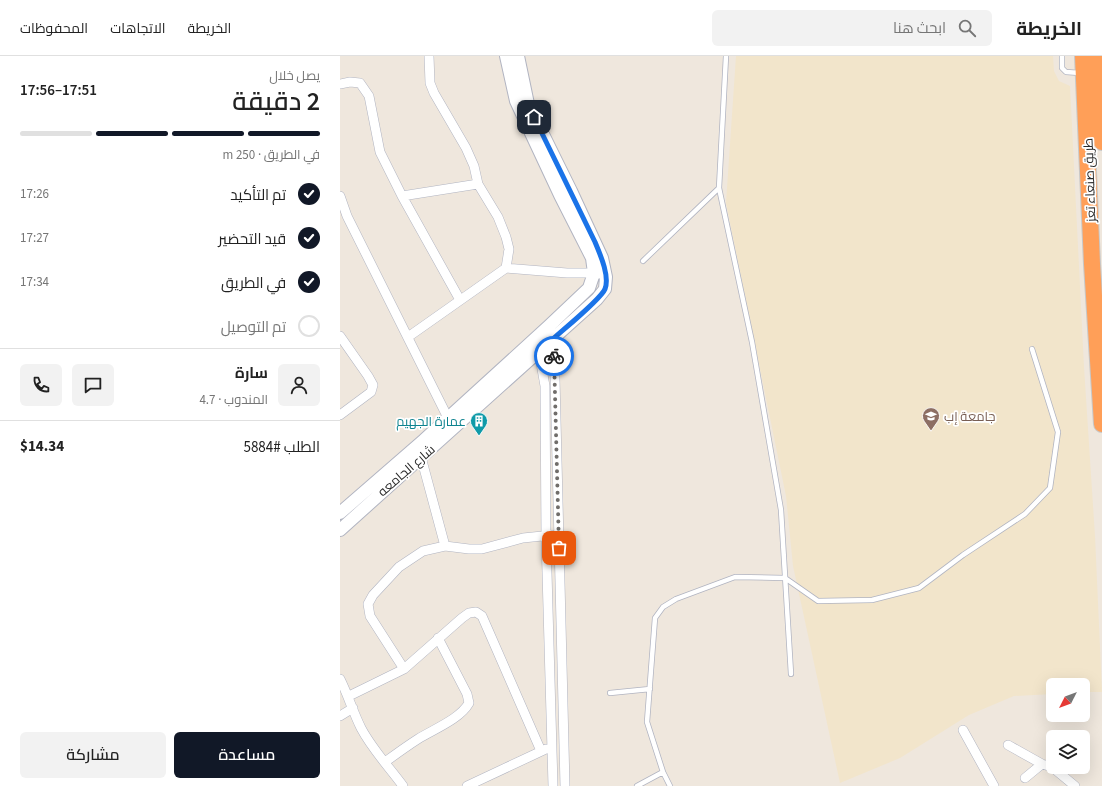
<!DOCTYPE html>
<html lang="ar">
<head>
<meta charset="utf-8">
<style>
	:root { --surface:#fff; --page:#f2f2f2; --text:#222; --muted:#767676; --line:#e0e0e0; --accent:#111827 }
	body { margin:0; font-family:"Source Sans 3",Cairo,sans-serif; background:var(--page); color:var(--text); direction:rtl; height:100vh; display:flex; flex-direction:column; font-size:15px; white-space:nowrap }
	* { box-sizing:border-box; margin:0 }
	p { font-size:13px; color:var(--muted) }
	.icon { flex:none; width:22px; height:22px; fill:none; stroke:currentColor; stroke-width:2; stroke-linecap:round; stroke-linejoin:round }
	.map { position:relative; flex:1; overflow:hidden; direction:ltr }
	.sheet { display:flex; flex-direction:column; background:var(--surface); width:340px }
	.sheet>* { flex:none }
	.needle { width:26px; rotate:228deg }
	.buttons { position:absolute; left:706px; top:622px; display:grid; gap:8px }
	.buttons a { display:grid; place-items:center; width:44px; height:44px; border-radius:6px; background:var(--surface); box-shadow:0 4px 16px #0002; font-size:20px }
	.pin { position:absolute; display:grid; place-items:center; width:34px; height:34px; color:#fff; margin:-17px; border-radius:8px; box-shadow:0 2px 6px #0006 }
	.courier { position:absolute; display:grid; place-items:center; width:40px; height:40px; margin:-20px; border:3px solid #1a73e8; border-radius:50%; background:#fff; color:#222; box-shadow:0 1px 5px #0007 }
	.head em { font-style:normal; font-weight:600 }
	.head div { display:flex; flex-direction:column-reverse }
	.head { display:flex; align-items:center; justify-content:space-between; height:68px; padding:0 20px }
	h1 { font-size:26px; font-weight:600; line-height:30px }
	.bar { display:grid; grid-template-columns:repeat(4,1fr); gap:6px 4px; align-content:center; height:48px; padding:0 20px }
	.bar i { height:5px; border-radius:3px; background:var(--line) }
	.bar .current { background:var(--accent) }
	.bar p { grid-column:span 4 }
	.line { display:flex; align-items:center; gap:10px; padding:0 20px; border-top:1px solid var(--line) }
	.line div { flex:1 }
	.round { display:grid; place-items:center; flex:none; width:42px; height:42px; border-radius:6px; background:var(--page) }
	ol { padding:0 20px; list-style:none }
	li { display:flex; align-items:center; gap:12px; height:44px }
	li p { margin-inline-start:auto }
	li .icon { padding:4px; border-radius:50%; background:var(--accent); color:#fff; stroke-width:4 }
	li:last-child { color:var(--muted) }
	li i { width:22px; height:22px; border:2px solid var(--line); border-radius:50% }
	.cta { display:flex; gap:8px; margin-top:auto; padding:8px 20px }
	.cta a { flex:1; height:46px; border-radius:6px; background:var(--accent); color:#fff; font-size:16px; font-weight:600; line-height:46px; text-align:center }
	.cta a+a { background:var(--page); color:var(--text) }
	header { display:flex; align-items:center; gap:24px; box-sizing:border-box; height:56px; padding:0 20px; background:var(--surface); border-bottom:1px solid var(--line) }
	header strong { font-size:19px }
	nav { display:flex; gap:22px; margin-inline-start:auto; font-size:14px }
	.search { width:280px; height:36px; background:var(--page); display:flex; align-items:center; gap:10px; box-sizing:border-box; padding:0 14px; border-radius:6px; color:var(--muted); font-size:15px }
	main { display:flex; flex:1; min-height:0 }
	.map>svg:first-child { display:block }
	.education { fill:#f2e5cb }
	.lines { fill:none; stroke-linecap:round; stroke-linejoin:round }
	.lane-casing { stroke:#b1b4c1; stroke-width:6 }
	.street-casing { stroke:#b1b4c1; stroke-width:10 }
	.secondary-casing { stroke:#b1b4c1; stroke-width:14 }
	.highway-casing { stroke:#c8c8c8; stroke-width:18 }
	.lane { stroke:#fff; stroke-width:4.5 }
	.street { stroke:#fff; stroke-width:9 }
	.secondary { stroke:#fff; stroke-width:12 }
	.highway { stroke:#ff9f58; stroke-width:16 }
	.done { stroke:#706d6a; stroke-width:4; stroke-dasharray:0 7.2 }
	.route { stroke:#1a73e8; stroke-width:5 }
	.labels { text-anchor:middle; stroke-width:3.5; stroke-linejoin:round; paint-order:stroke }
	.street-label { font-size:13px; fill:#2c2c2c; stroke:#fff }
	.education-label { font-size:13px; fill:#785e54; stroke:#fff; text-anchor:start }
	.culture-label { font-size:13px; fill:#0d838f; stroke:#fff; text-anchor:end }
</style>
</head>
<body>
<header>
<strong>الخريطة</strong>
<div class="search"><svg class="icon" aria-label="search" viewBox="0 0 24 24"><circle cx="10" cy="10" r="6"/><path d="M15 15l6 6"/></svg>ابحث هنا</div>
<nav><a>الخريطة</a><a>الاتجاهات</a><a>المحفوظات</a></nav>
</header>
<main>
<div class="map">
<svg width="762" height="730" viewBox="0 0 762 730">
	<rect width="100%" height="100%" fill="#efe7dd"/>
	<path class="education" d="M396,0H713L714,15L719,25L730,30L744,311L755,480L762,636H743V629H713V638L674,640L629,659L560,702L500,727L453,510L446,440L386,147Z"/>
	<g class="lines">
		<g class="lane-casing">
			<path id="lane" d="M386,0L379,132L412,286L441,454L451,618
				M722,0V12L726,16L740,17
				M303,205L379,132
				M270,637L310,633
				M323,716L330,730
				M297,730L323,716L307,666L315,562L323,551L336,543L395,521L445,522L478,545L532,544L579,532L623,499L685,458L710,432L718,376L692,293"/>
		</g>
		<g class="street-casing">
			<path id="street" d="M89,0L90,27L94,37L126,92L134,110L138,128L158,161L166,181L169,193L166,212
				M0,28L10,26L20,27L29,40L40,96L62,140L120,244
				M0,140L7,160L108,362
				M62,140L138,128
				M0,280L28,320L33,329L31,336L0,359
				M68,281L166,212L227,217H254L259,218
				M214,282L225,730
				M199,296L205,330L206,481L213,730
				M81,401L105,490
				M64,613L30,560L28,548L33,539L59,511L83,495L105,490L129,493H142L183,482L212,479
				M0,623C8,639 13,656 21,672C32,693 49,711 63,730
				M9,640L64,613L122,562L129,557L136,556L142,560L201,695
				M0,660L13,652
				M623,674L654,730
				M668,689L702,708L712,711L735,730
				M45,706C56,698 67,690 78,683C94,673 120,663 129,647L127,638L98,582
				M685,722L702,708
				M127,730L206,693"/>
		</g>
		<g class="secondary-casing">
			<path id="secondary" d="M0,457L84,384L209,270L249,232L254,217L252,202L220,139L176,45L166,0
				M0,474L257,243L265,233L266,221L262,202L231,135L188,48L178,0"/>
		</g>
		<g class="highway-casing">
			<path id="highway" d="M743,0L752,208L762,368
				M758,0L762,86"/>
		</g>
		<use href="#lane" class="lane"/>
		<use href="#street" class="street"/>
		<use href="#secondary" class="secondary"/>
		<use href="#highway" class="highway"/>
	</g>
	<g class="lines">
		<path class="done" d="M214,300L219,492"/>
		<path class="route" d="M194,61L255,186C260,198 270,220 265,233C261,243 224,273 214,282V300"/>
	</g>
	<defs>
		<g id="university-pin" transform="scale(0.9)"><path d="M0 17L-7.5 6A9.5 9.5 0 1 1 7.5 6Z" fill="#8d6e63" stroke="#fff"/><path d="M0-5L7-2L0 1L-7-2ZM-4 1L0 2.5L4 1V4Q0 6-4 4Z" fill="#fff"/></g>
		<g id="building-pin" transform="scale(0.9)"><path d="M0 17L-7.5 6A9.5 9.5 0 1 1 7.5 6Z" fill="#0f9aa8" stroke="#fff"/><path d="M-4-6H4V6H1V3H-1V6H-4ZM-2.5-4.3h1.7v1.8h-1.7ZM.8-4.3h1.7v1.8H.8ZM-2.5-1h1.7V.8h-1.7ZM.8-1h1.7V.8H.8Z" fill="#fff"/></g>
	</defs>
	<g fill-rule="evenodd">
		<use href="#university-pin" x="591" y="360"/>
		<use href="#building-pin" x="139" y="365"/>
	</g>
	<g class="labels">
		<g class="street-label">
			<text transform="translate(749 124) rotate(-92)" y="5">طريق صنعاء تعز</text>
			<text transform="translate(66 414) rotate(-41)" y="5">شارع الجامعه</text>
		</g>
		<g class="education-label">
			<text x="604" y="365">جامعة إب</text>
		</g>
		<g class="culture-label">
			<text x="126" y="370">عمارة الجهيم</text>
		</g>
	</g>
</svg>
<div class="buttons">
<a><svg class="needle" viewBox="-14 -14 28 28"><path d="M0-13l5 13h-10z" fill="#e53935"/><path d="M0 13l5-13h-10z" fill="#767676"/></svg></a>
<a><svg class="icon" aria-label="layers" viewBox="0 0 24 24"><path d="M12 4l9 5-9 5-9-5zM3 14l9 5 9-5"/></svg></a>
</div>
<div class="pin" style="left:219px;top:492px;background:#ea580c"><svg class="icon" aria-label="bag" viewBox="0 0 24 24"><path d="M5 8h14l-1 12H6zM9 8a3 3 0 0 1 6 0"/></svg></div>
<div class="pin" style="left:194px;top:61px;background:#1f2937"><svg class="icon" aria-label="home" viewBox="0 0 24 24"><path d="M3 11l9-7 9 7M6 9v11h12V9"/></svg></div>
<div class="courier" style="left:214px;top:300px"><svg class="icon" aria-label="bike" viewBox="0 0 24 24"><circle cx="6" cy="16" r="4"/><circle cx="18" cy="16" r="4"/><path d="M6 16l4-8h5l3 8M10 8l3 8H6M13 5h3"/></svg></div>
</div>
<section class="sheet">
<div class="head"><div><h1>2 دقيقة</h1><p>يصل خلال</p></div><em>17:51–17:56</em></div>
<div class="bar"><i class="current"></i><i class="current"></i><i class="current"></i><i></i><p>في الطريق · 250 m</p></div>
<ol>
<li><svg class="icon" aria-label="check" viewBox="0 0 24 24"><path d="M5 12l5 5 9-10"/></svg>تم التأكيد<p>17:26</p></li>
<li><svg class="icon" aria-label="check" viewBox="0 0 24 24"><path d="M5 12l5 5 9-10"/></svg>قيد التحضير<p>17:27</p></li>
<li><svg class="icon" aria-label="check" viewBox="0 0 24 24"><path d="M5 12l5 5 9-10"/></svg>في الطريق<p>17:34</p></li>
<li><i></i>تم التوصيل</li>
</ol>
<div class="line" style="height:72px"><a class="round"><svg class="icon" aria-label="person" viewBox="0 0 24 24"><circle cx="12" cy="8" r="4"/><path d="M4 21q1-7 8-7t8 7"/></svg></a><div><b>سارة</b><p>المندوب · 4.7</p></div><a class="round"><svg class="icon" aria-label="chat" viewBox="0 0 24 24"><path d="M4 5h16v11H9l-5 4z"/></svg></a><a class="round"><svg class="icon" aria-label="phone" viewBox="0 0 24 24"><path d="M5 4h4l2 5-3 2q2 4 5 5l2-3 5 2v4C11 20 4 13 5 4z"/></svg></a></div>
<div class="line" style="height:52px"><div>الطلب #5884</div><b>$14.34</b></div>
<div class="cta"><a>مساعدة</a><a>مشاركة</a></div>
</section>
</main>
</body>
</html>
